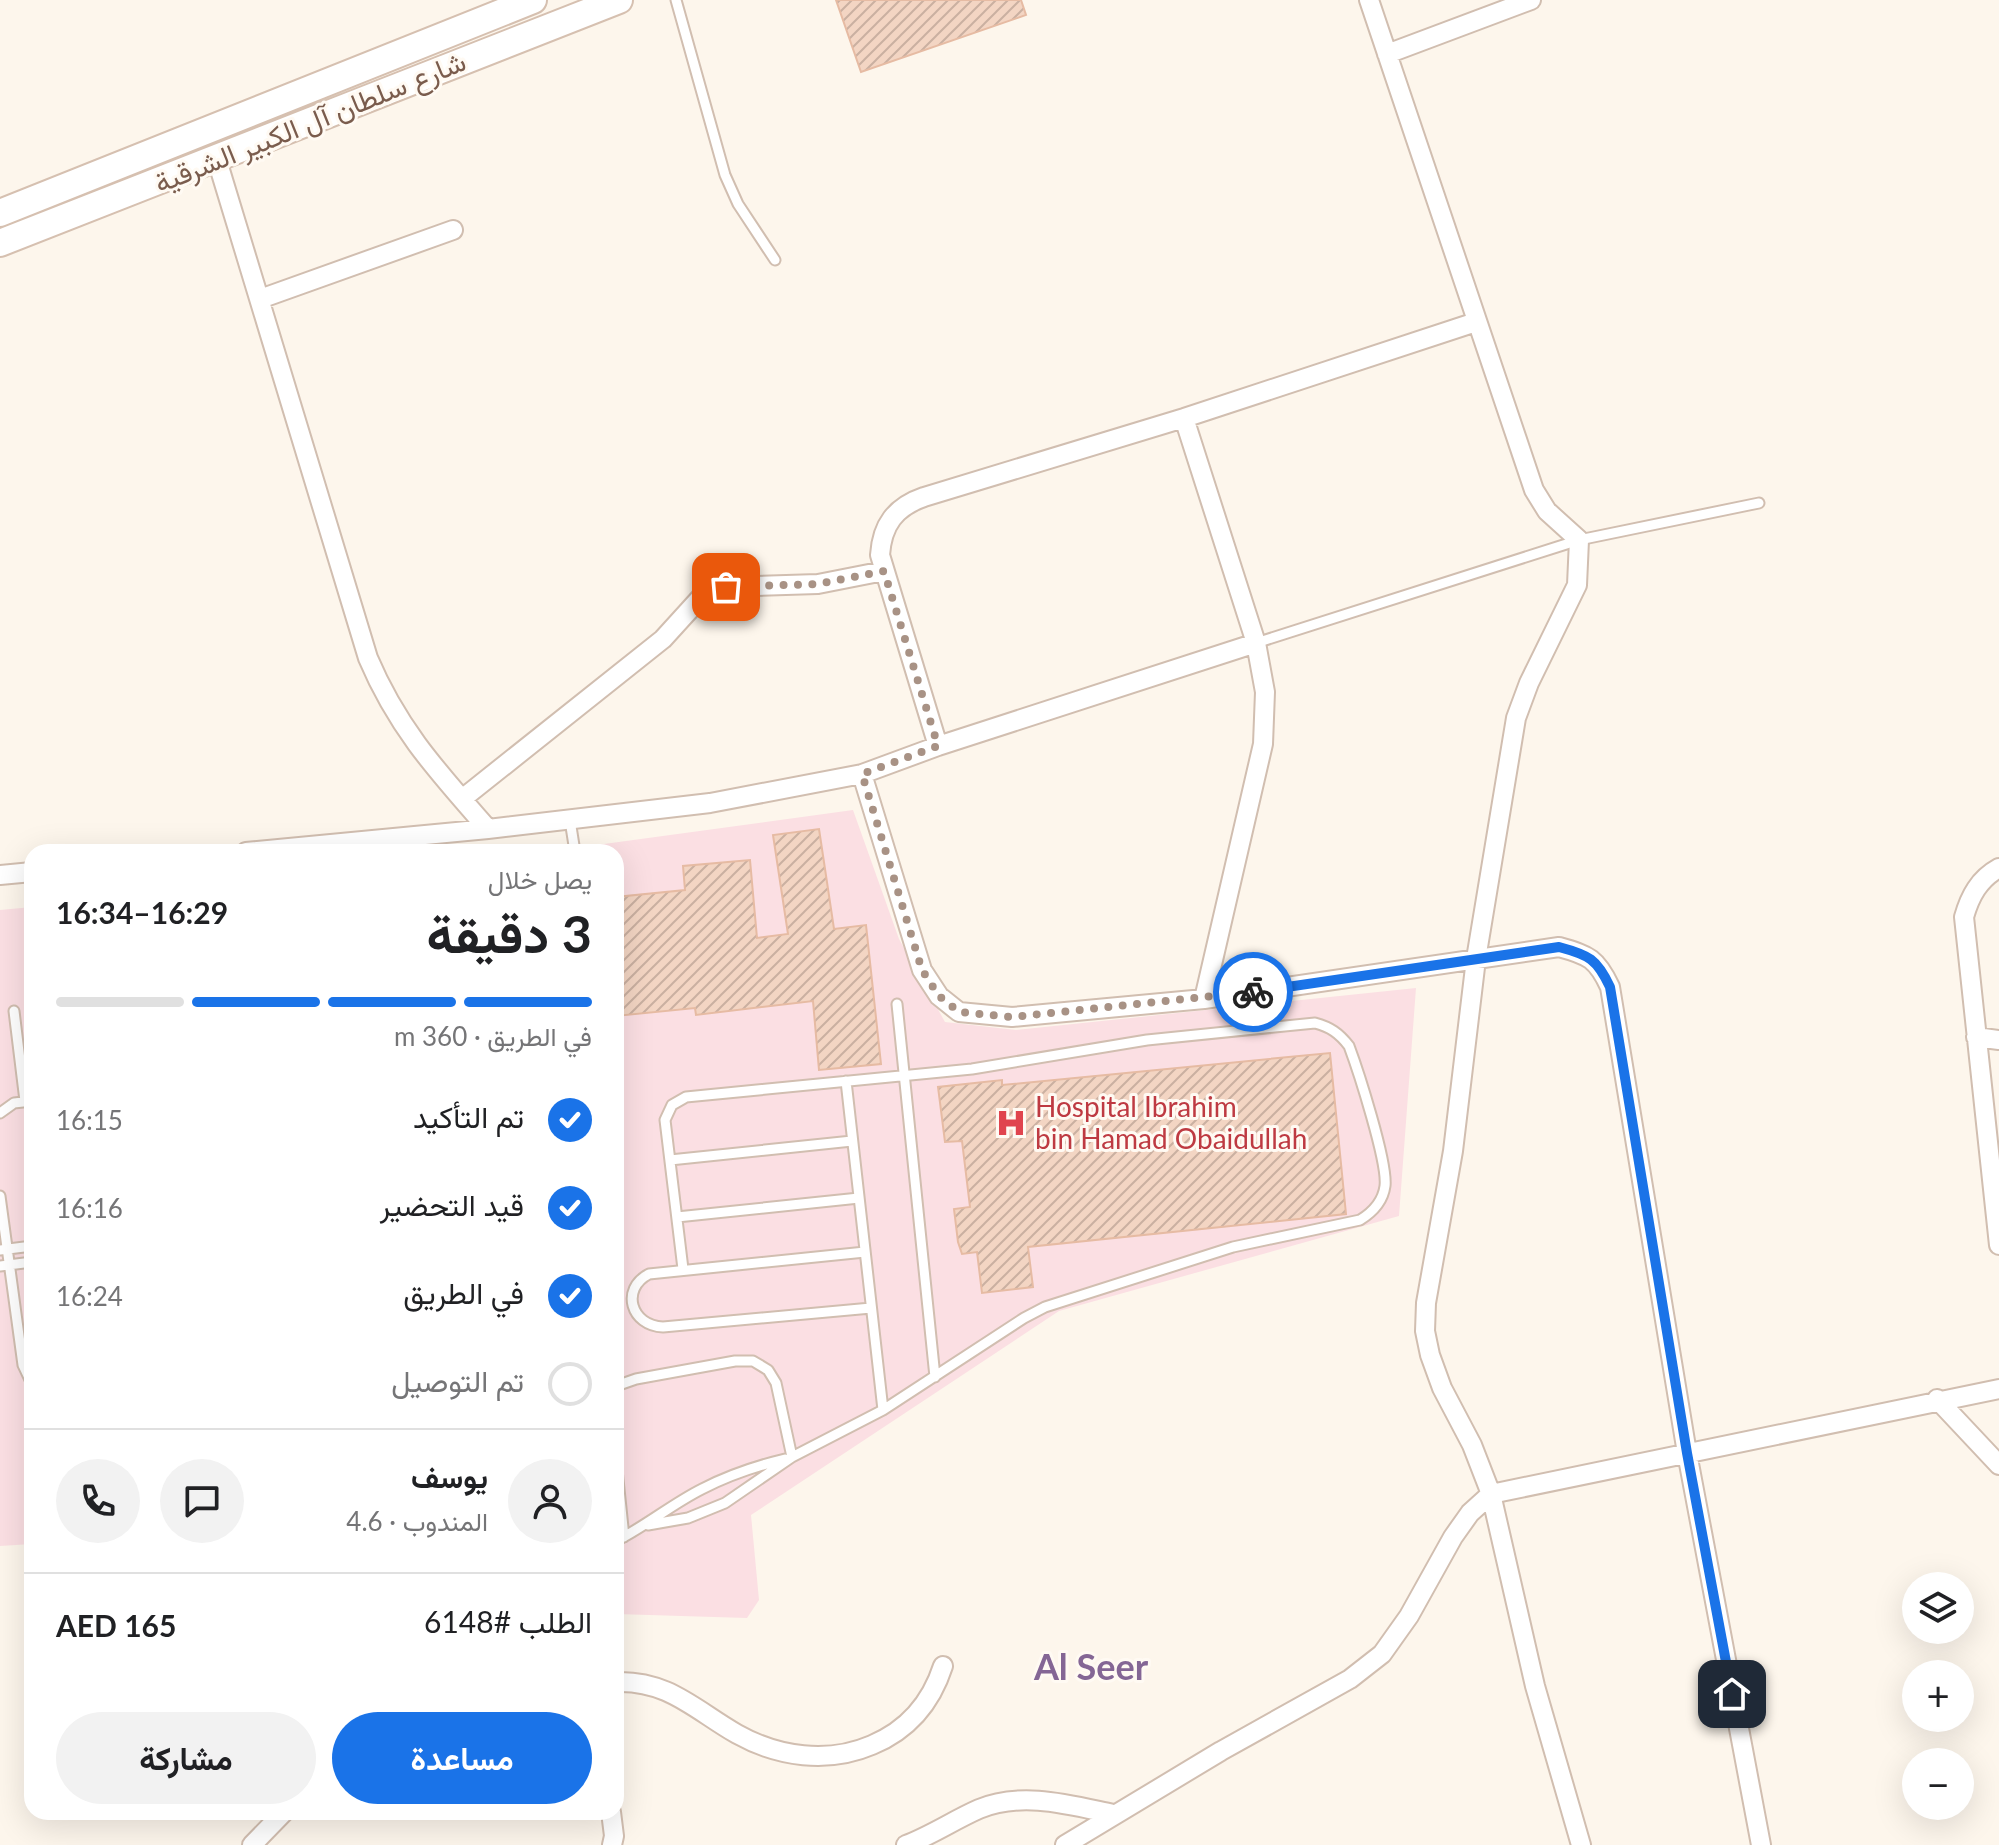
<!DOCTYPE html>
<html lang="ar">
<head>
<meta charset="utf-8">
<style>
	:root { --surface:#fff; --page:#f2f2f2; --text:#202124; --muted:#757577; --line:#e0e0e0; --accent:#1a73e8 }
	body { margin:0; font-family:Lato,Vazirmatn,sans-serif; background:var(--page); color:var(--text); direction:rtl; height:100vh; display:flex; flex-direction:column; font-size:30px; white-space:nowrap }
	* { box-sizing:border-box; margin:0 }
	p { font-size:26px; color:var(--muted) }
	.icon { flex:none; width:44px; height:44px; fill:none; stroke:currentColor; stroke-width:2; stroke-linecap:round; stroke-linejoin:round }
	.map { position:relative; flex:1; overflow:hidden; direction:ltr }
	.panel { position:absolute; left:24px; top:844px; width:600px; height:976px; display:flex; flex-direction:column; background:var(--surface); border-radius:24px; box-shadow:0 8px 32px #0002; direction:rtl }
	.panel>* { flex:none }
	.fabs { position:absolute; left:1902px; top:1572px; display:grid; gap:16px }
	.fabs a { display:grid; place-items:center; width:72px; height:72px; border-radius:50%; background:var(--surface); box-shadow:0 8px 32px #0002; font-size:40px }
	.pin { position:absolute; display:grid; place-items:center; width:68px; height:68px; color:#fff; margin:-34px; border-radius:16px; box-shadow:0 4px 12px #0006 }
	.courier { position:absolute; display:grid; place-items:center; width:80px; height:80px; margin:-40px; border:6px solid #1a73e8; border-radius:50%; background:#fff; color:#222; box-shadow:0 2px 10px #0007 }
	.head em { font-style:normal; font-weight:700 }
	.head div { display:flex; flex-direction:column-reverse }
	.head { display:flex; align-items:center; justify-content:space-between; height:136px; padding:0 32px }
	h1 { font-size:52px; font-weight:700; line-height:60px }
	.bar { display:grid; grid-template-columns:repeat(4,1fr); gap:12px 8px; align-content:center; height:96px; padding:0 32px }
	.bar i { height:10px; border-radius:6px; background:var(--line) }
	.bar .on { background:var(--accent) }
	.bar p { grid-column:span 4 }
	.line { display:flex; align-items:center; gap:20px; padding:0 32px; border-top:2px solid var(--line) }
	.line div { flex:1 }
	.round { display:grid; place-items:center; flex:none; width:84px; height:84px; border-radius:42px; background:var(--page) }
	ol { padding:0 32px; list-style:none }
	li { display:flex; align-items:center; gap:24px; height:88px }
	li p { margin-inline-start:auto }
	li .icon { padding:8px; border-radius:50%; background:var(--accent); color:#fff; stroke-width:4 }
	li:last-child { color:var(--muted) }
	li i { width:44px; height:44px; border:4px solid var(--line); border-radius:50% }
	.primary-button { display:flex; gap:16px; margin-top:auto; padding:16px 32px }
	.primary-button a { flex:1; height:92px; border-radius:48px; background:var(--accent); color:#fff; font-size:32px; font-weight:700; line-height:92px; text-align:center }
	.primary-button a+a { background:var(--page); color:var(--text) }
	.map>svg:first-child { display:block }
	.medical { fill:#fbdfe3 }
	.building { fill:url(#building-hatch); stroke:#e6bba3; stroke-width:2 }
	.lines { fill:none; stroke-linecap:round; stroke-linejoin:round }
	.service-casing { stroke:#d1beb0; stroke-width:13 }
	.minor-casing { stroke:#d1beb0; stroke-width:22 }
	.secondary-casing { stroke:#d6c0b0; stroke-width:30 }
	.service { stroke:#fff; stroke-width:9 }
	.minor { stroke:#fff; stroke-width:18 }
	.secondary { stroke:#fff; stroke-width:26 }
	.done { stroke:#a89285; stroke-width:8; stroke-dasharray:0 14.4 }
	.route { stroke:#1a73e8; stroke-width:10 }
	.labels { text-anchor:middle; stroke-width:6; stroke-linejoin:round; paint-order:stroke }
	.street-label { font-size:28px; fill:#7a5c4d; stroke:#fffaf3 }
	.health-label { font-size:28px; fill:#be3a42; stroke:#fffaf3; text-anchor:start }
	.district-label { font-size:36px; font-weight:bold; fill:#846695; stroke:#fffaf3 }
</style>
</head>
<body>
<div class="map">
<svg width="1999" height="1845" viewBox="0 0 1999 1845">
	<defs>
		<pattern id="building-hatch" width="6" height="6" patternUnits="userSpaceOnUse" patternTransform="scale(2)"><rect width="6" height="6" fill="#f3d5c3"/><path d="M-1 1l2-2M0 6l6-6M5 7l2-2" fill="none" stroke="#cab0a1"/></pattern>
	</defs>
	<rect width="100%" height="100%" fill="#fdf6ec"/>
	<path class="medical" d="M853,810L899,939L945,1022L1016,1030L1416,988L1399,1216L1059,1311L751,1515L759,1600L747,1618L616,1614V852H545Z
		M32,907V1544L0,1546V910Z"/>
	<path class="building" d="M836,0H1021L1026,15L861,72Z
		M819,829L834,929L866,925L881,1064L819,1070L813,1001L696,1015L695,1008L616,1016V897L685,890L683,866L750,860L757,938L788,934L773,835Z
		M1330,1053L1346,1214L1028,1247L1033,1287L982,1293L977,1252L962,1254L958,1242L954,1209L970,1207L962,1141L945,1142L938,1087L1002,1080V1085Z"/>
	<g class="lines">
		<g class="service-casing">
			<path id="service" d="M676,0L725,175L738,204L775,260
				M1256,643L1579,540L1759,503
				M570,820L575,852
				M897,1004L935,1377
				M14,1011L25,1101
				M846,1081L883,1410
				M0,1113L14,1103L32,1101
				M670,1160L852,1141
				M0,1196L23,1365L32,1384
				M677,1217L859,1198
				M0,1250L32,1246
				M865,1252L649,1274C620,1289 631,1326 663,1327L871,1308
				M0,1266L32,1262
				M616,1386L636,1379L735,1361H753L768,1370L776,1383L792,1457
				M616,1460L624,1537
				M648,1525L688,1518L725,1503L792,1457L883,1410L1024,1318L1045,1307L1233,1247L1360,1220C1373,1212 1383,1201 1385,1186C1388,1163 1358,1070 1349,1046C1339,1033 1330,1027 1315,1023L1147,1040L972,1069L686,1097L672,1105L665,1120L683,1269
				M616,1541C646,1526 672,1504 702,1489C729,1475 756,1466 785,1459"/>
		</g>
		<g class="minor-casing">
			<path id="minor" d="M1369,0L1534,490L1547,511L1579,540L1577,585L1529,683L1516,718L1476,959L1453,1151L1426,1303L1425,1331L1430,1355L1442,1388L1472,1445L1491,1494L1535,1686L1581,1845
				M1387,54L1531,0
				M217,160L368,658C398,729 438,772 488,829
				M260,299L453,230
				M1184,418L1256,643L1265,692L1263,744L1204,999
				M938,746L880,555C882,525 895,507 924,497L1184,418L1476,322
				M862,774L922,970L939,996L959,1012L1012,1017L1204,999L1559,947C1589,955 1597,959 1610,987L1687,1453L1761,1845
				M462,799L663,639L703,595L726,587L818,584L884,571
				M246,852L488,829L710,803L862,774L938,746L1256,643
				M1999,868C1979,879 1970,896 1964,917L1999,1245
				M0,875L32,872
				M1976,1037L1999,1040
				M1937,1399L1999,1465
				M616,1682C668,1680 695,1710 737,1734C778,1757 828,1764 872,1745C908,1730 931,1703 943,1666
				M611,1812L614,1836L612,1845
				M252,1845L284,1812
				M906,1845C932,1835 954,1820 979,1809C1022,1791 1070,1805 1113,1814
				M1065,1845L1221,1751L1350,1679L1382,1654L1409,1616L1453,1537L1470,1513L1491,1494L1999,1389"/>
		</g>
		<g class="secondary-casing">
			<path id="secondary" d="M0,213L533,0
				M0,243L619,0"/>
		</g>
		<use href="#service" class="service"/>
		<use href="#minor" class="minor"/>
		<use href="#secondary" class="secondary"/>
	</g>
	<g class="lines">
		<path class="done" d="M726,587L818,584L884,571L938,746L862,774L922,970L939,996L959,1012L1012,1017L1253,992"/>
		<path class="route" d="M1253,992L1559,947C1589,955 1597,959 1610,987L1687,1453L1732,1694"/>
	</g>
	<defs>
		<g id="hospital-bare" transform="scale(2.4)"><path d="M-5-5h3v3.5h4V-5h3V5h-3V1.5h-4V5h-3Z" fill="#e0444e" stroke="#fffaf3" stroke-width="2.5" paint-order="stroke"/></g>
	</defs>
	<g fill-rule="evenodd">
		<use href="#hospital-bare" x="1011" y="1123"/>
	</g>
	<g class="labels">
		<g class="street-label">
			<text transform="translate(310 122) rotate(-22)" y="10">شارع سلطان آل الكبير الشرقية</text>
		</g>
		<g class="health-label">
			<text x="1035" y="1117">Hospital Ibrahim<tspan x="1035" dy="32">bin Hamad Obaidullah</tspan></text>
		</g>
		<g class="district-label">
			<text x="1091" y="1680">Al Seer</text>
		</g>
	</g>
</svg>
<div class="fabs">
<a><svg class="icon" aria-label="layers" viewBox="0 0 24 24"><path d="M12 4l9 5-9 5-9-5zM3 14l9 5 9-5"/></svg></a>
<a>+</a>
<a>−</a>
</div>
<div class="pin" style="left:726px;top:587px;background:#ea580c"><svg class="icon" aria-label="bag" viewBox="0 0 24 24"><path d="M5 8h14l-1 12H6zM9 8a3 3 0 0 1 6 0"/></svg></div>
<div class="pin" style="left:1732px;top:1694px;background:#1f2937"><svg class="icon" aria-label="home" viewBox="0 0 24 24"><path d="M3 11l9-7 9 7M6 9v11h12V9"/></svg></div>
<div class="courier" style="left:1253px;top:992px"><svg class="icon" aria-label="bike" viewBox="0 0 24 24"><circle cx="6" cy="16" r="4"/><circle cx="18" cy="16" r="4"/><path d="M6 16l4-8h5l3 8M10 8l3 8H6M13 5h3"/></svg></div>
<section class="panel">
<div class="head"><div><h1>3 دقيقة</h1><p>يصل خلال</p></div><em>16:29–16:34</em></div>
<div class="bar"><i class="on"></i><i class="on"></i><i class="on"></i><i></i><p>في الطريق · 360 m</p></div>
<ol>
<li><svg class="icon" aria-label="check" viewBox="0 0 24 24"><path d="M5 12l5 5 9-10"/></svg>تم التأكيد<p>16:15</p></li>
<li><svg class="icon" aria-label="check" viewBox="0 0 24 24"><path d="M5 12l5 5 9-10"/></svg>قيد التحضير<p>16:16</p></li>
<li><svg class="icon" aria-label="check" viewBox="0 0 24 24"><path d="M5 12l5 5 9-10"/></svg>في الطريق<p>16:24</p></li>
<li><i></i>تم التوصيل</li>
</ol>
<div class="line" style="height:144px"><a class="round"><svg class="icon" aria-label="person" viewBox="0 0 24 24"><circle cx="12" cy="8" r="4"/><path d="M4 21q1-7 8-7t8 7"/></svg></a><div><b>يوسف</b><p>المندوب · 4.6</p></div><a class="round"><svg class="icon" aria-label="chat" viewBox="0 0 24 24"><path d="M4 5h16v11H9l-5 4z"/></svg></a><a class="round"><svg class="icon" aria-label="phone" viewBox="0 0 24 24"><path d="M5 4h4l2 5-3 2q2 4 5 5l2-3 5 2v4C11 20 4 13 5 4z"/></svg></a></div>
<div class="line" style="height:104px"><div>الطلب #6148</div><b>AED 165</b></div>
<div class="primary-button"><a>مساعدة</a><a>مشاركة</a></div>
</section>
</div>
</body>
</html>
